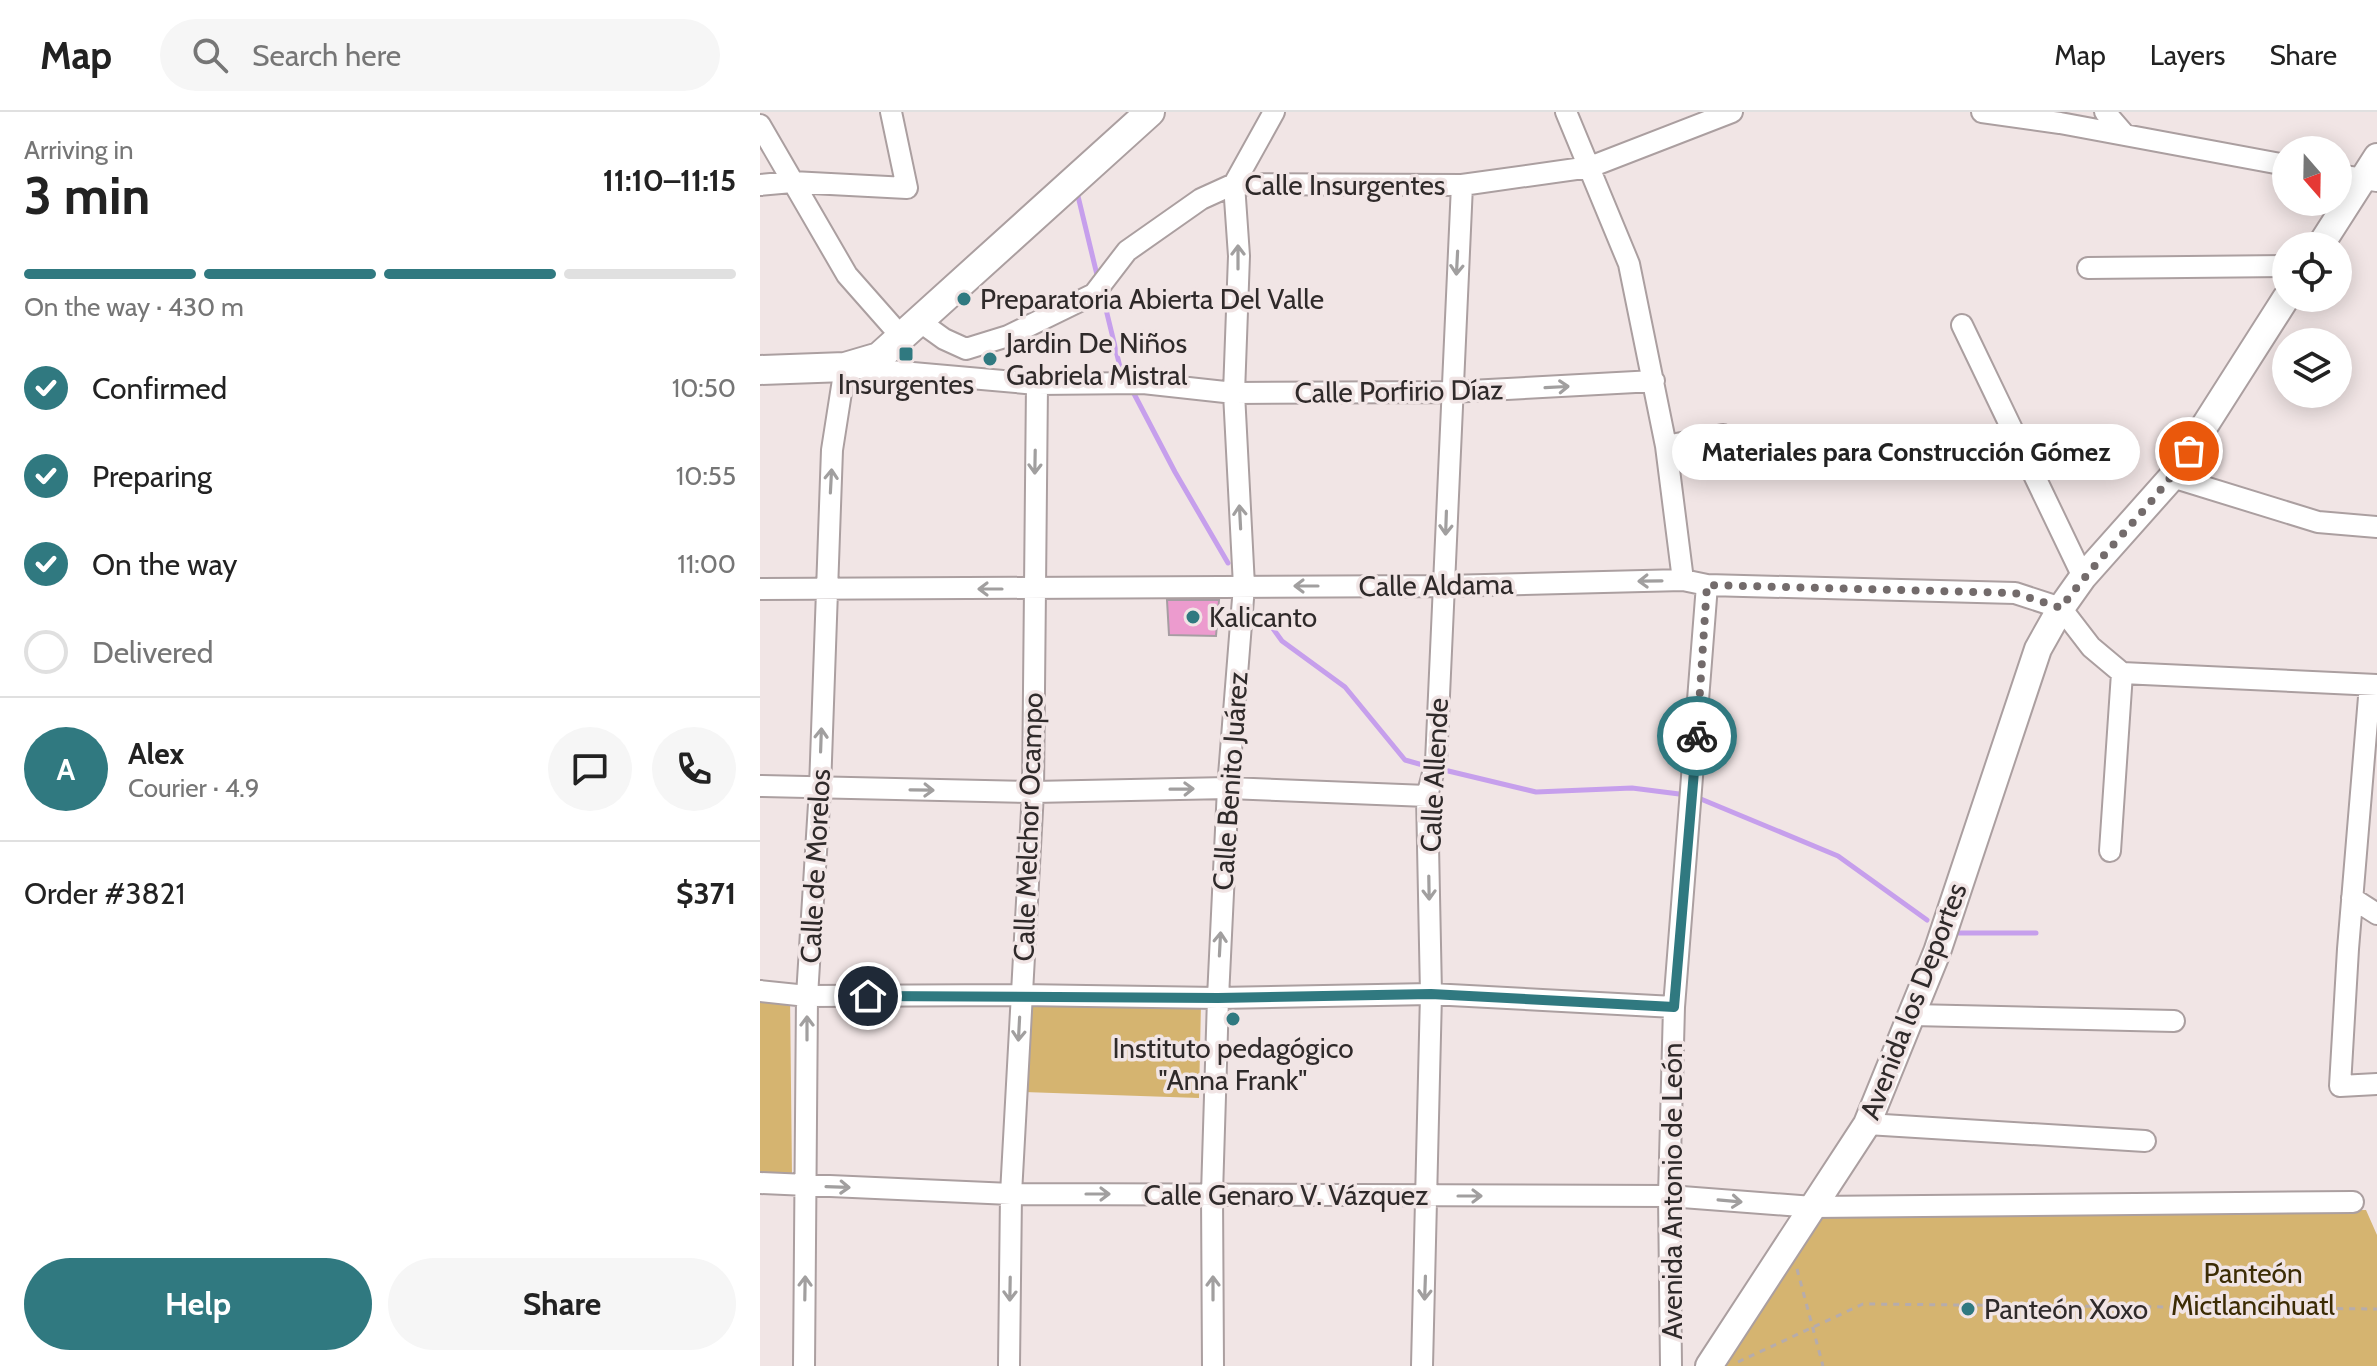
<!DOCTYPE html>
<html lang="en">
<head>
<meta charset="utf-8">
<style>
	:root { --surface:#fff; --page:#f6f6f6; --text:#222; --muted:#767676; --line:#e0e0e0; --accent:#307980 }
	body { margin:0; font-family:Cabin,sans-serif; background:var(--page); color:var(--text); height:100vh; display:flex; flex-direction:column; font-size:30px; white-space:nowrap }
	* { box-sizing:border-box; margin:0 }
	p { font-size:26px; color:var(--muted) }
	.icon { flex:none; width:44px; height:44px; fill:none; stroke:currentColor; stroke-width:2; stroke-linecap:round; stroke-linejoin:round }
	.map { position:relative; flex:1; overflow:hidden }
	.details { display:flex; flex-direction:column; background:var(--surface); width:760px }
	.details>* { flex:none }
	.needle { width:52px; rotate:160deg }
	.tools { position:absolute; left:1512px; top:24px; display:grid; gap:16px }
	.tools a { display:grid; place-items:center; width:80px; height:80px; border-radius:50%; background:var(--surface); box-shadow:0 4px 20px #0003; font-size:40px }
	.pin { position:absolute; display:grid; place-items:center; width:68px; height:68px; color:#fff; margin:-34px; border:4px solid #fff; border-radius:50%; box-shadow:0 2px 8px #0007 }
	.courier { position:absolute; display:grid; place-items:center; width:80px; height:80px; margin:-40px; border:6px solid #307980; border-radius:50%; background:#fff; color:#222; box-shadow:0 2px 10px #0007 }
	.bubble { position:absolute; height:56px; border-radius:28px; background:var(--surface); box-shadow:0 4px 20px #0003; font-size:26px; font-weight:800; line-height:56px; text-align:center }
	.summary em { font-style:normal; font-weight:800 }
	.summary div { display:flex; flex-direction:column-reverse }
	.summary { display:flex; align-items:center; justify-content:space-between; height:136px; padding:0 24px }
	h1 { font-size:52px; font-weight:800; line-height:60px }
	.bar { display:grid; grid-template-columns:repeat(4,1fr); gap:12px 8px; align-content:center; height:96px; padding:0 24px }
	.bar i { height:10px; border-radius:6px; background:var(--line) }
	.bar .active { background:var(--accent) }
	.bar p { grid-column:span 4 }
	.line { display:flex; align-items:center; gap:20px; padding:0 24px; border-top:2px solid var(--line) }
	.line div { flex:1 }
	.round { display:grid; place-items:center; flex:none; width:84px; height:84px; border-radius:42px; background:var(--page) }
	ol { padding:0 24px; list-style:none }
	li { display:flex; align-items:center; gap:24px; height:88px }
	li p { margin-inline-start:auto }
	li .icon { padding:8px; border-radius:50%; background:var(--accent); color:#fff; stroke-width:4 }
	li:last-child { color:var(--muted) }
	li i { width:44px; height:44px; border:4px solid var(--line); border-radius:50% }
	.cta { display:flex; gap:16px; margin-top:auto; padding:16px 24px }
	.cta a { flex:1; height:92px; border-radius:48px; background:var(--accent); color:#fff; font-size:32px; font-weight:800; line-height:92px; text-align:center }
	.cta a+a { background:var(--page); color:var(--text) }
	header { display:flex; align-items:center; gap:48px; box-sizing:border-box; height:112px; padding:0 40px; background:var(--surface); border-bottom:2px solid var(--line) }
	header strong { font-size:38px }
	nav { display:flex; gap:44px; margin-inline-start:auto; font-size:28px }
	.search { width:560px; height:72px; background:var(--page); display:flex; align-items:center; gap:20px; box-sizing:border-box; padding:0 28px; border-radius:44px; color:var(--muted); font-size:30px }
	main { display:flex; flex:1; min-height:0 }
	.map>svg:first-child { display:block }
	.green { fill:#d5b470 }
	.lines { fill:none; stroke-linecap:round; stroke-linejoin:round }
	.stream { stroke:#c69fec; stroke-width:5 }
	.building { fill:#ec9bce; stroke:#a69da2; stroke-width:2 }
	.minor-casing { stroke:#ab9fa0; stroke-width:24 }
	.tertiary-casing { stroke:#ab9fa0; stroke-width:30 }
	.secondary-casing { stroke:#ab9fa0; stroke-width:32 }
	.path { stroke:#b6acac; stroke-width:3; stroke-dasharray:6 6; stroke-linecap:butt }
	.minor { stroke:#fff; stroke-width:20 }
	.tertiary { stroke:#fff; stroke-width:26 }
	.secondary { stroke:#fff; stroke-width:28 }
	.oneway { stroke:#a19f9f }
	.done { stroke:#736b6b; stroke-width:8; stroke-dasharray:0 14.4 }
	.route { stroke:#307980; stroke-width:10 }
	.poi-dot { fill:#307980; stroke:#f1e5e5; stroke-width:3 }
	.labels { text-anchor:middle; stroke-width:7; stroke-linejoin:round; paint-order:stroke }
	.street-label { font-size:28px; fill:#2f2a2a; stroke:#f1e5e5 }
	.poi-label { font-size:28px; fill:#2f2a2a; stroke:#f1e5e5; text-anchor:start }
	.park-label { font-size:28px; fill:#3c2c04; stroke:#f1e5e5 }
</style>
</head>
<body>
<header>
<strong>Map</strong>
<div class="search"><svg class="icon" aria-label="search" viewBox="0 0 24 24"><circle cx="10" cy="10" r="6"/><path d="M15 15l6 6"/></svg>Search here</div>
<nav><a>Map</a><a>Layers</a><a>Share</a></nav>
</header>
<main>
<section class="details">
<div class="summary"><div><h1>3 min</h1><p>Arriving in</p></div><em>11:10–11:15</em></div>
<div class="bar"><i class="active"></i><i class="active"></i><i class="active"></i><i></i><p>On the way · 430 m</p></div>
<ol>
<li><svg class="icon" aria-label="check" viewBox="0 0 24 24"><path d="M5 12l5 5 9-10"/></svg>Confirmed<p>10:50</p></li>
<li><svg class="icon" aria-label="check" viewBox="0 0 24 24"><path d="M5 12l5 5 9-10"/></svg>Preparing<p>10:55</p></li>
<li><svg class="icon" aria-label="check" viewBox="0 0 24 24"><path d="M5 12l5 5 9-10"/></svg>On the way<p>11:00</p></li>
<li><i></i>Delivered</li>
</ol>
<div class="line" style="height:144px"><b class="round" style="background:var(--accent);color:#fff">A</b><div><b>Alex</b><p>Courier · 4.9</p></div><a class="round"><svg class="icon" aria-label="chat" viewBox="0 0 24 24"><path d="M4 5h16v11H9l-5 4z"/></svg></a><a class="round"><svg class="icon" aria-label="phone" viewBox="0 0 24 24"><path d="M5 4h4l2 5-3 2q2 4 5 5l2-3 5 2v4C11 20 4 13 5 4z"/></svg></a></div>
<div class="line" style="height:104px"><div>Order #3821</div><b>$371</b></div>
<div class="cta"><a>Help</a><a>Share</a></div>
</section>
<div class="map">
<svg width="1617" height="1254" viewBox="0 0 1617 1254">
	<rect width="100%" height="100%" fill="#f1e5e5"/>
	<path class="green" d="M0,881L30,882L32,1064H0Z
		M267,888L441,891L439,986L264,980Z
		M1053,1095L1105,1104L1606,1098L1617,1123V1254H949Z"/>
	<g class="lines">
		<path class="stream" d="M317,80L338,167
			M342,181L360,255L366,267
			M371,276L415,360L468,451
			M503,503L522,529L585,575L645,648L670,655
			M680,657L776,680L872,676L927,683
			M936,685L1078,744L1167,808
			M1199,821H1276"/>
	</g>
	<path class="building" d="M407,488H459L456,524L409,523Z"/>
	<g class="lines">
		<g class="minor-casing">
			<path id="minor" d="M806,0L869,152L906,334L923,468
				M1222,0L1300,11L1526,53
				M1345,0L1365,23
				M0,13L87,163L132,214
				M1578,63L1617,69
				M0,73L32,70L147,76L131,0
				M1328,156L1526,154
				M159,209L184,227L206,237L248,224L334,182L367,139L441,87L474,72L702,73L830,55L972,0
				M1202,213L1323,465
				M906,334L963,323
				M1412,365L1558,410L1617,415
				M0,477L684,474L923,468L947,473L1255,481L1301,496L1331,535L1362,561L1617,573
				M1610,573L1588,837L1580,974L1617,972
				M0,674L273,680L468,676L667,684
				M1350,739L1362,561
				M1592,786L1617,802
				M0,879L47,884L261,883L458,886L671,882L914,895
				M1152,903L1414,909
				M1107,1012L1385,1029
				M0,1071L251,1082L909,1084L1053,1095L1593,1090
				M44,1254L47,884L60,676L72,338L85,255L277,272L383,271L474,281L691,280L894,269
				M249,1254L251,1082L273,680L277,272
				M453,1254L452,1082L458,886L468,676L484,474L474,281L479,144L474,72L514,0
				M662,1254L671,882L667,684L676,650L702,73
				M911,1254L909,1084L914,895L947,473"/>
		</g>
		<g class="tertiary-casing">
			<path id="tertiary" d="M1560,134L1617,45
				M949,1254L1107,1012L1177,840L1278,537L1301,496L1323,465L1412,365L1526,186"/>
		</g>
		<g class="secondary-casing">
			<path id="secondary" d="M0,258L85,255L119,245L390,0"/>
		</g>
		<path class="path" d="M1037,1157L1063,1254
			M978,1250L1103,1192L1617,1197"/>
		<use href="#minor" class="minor"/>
		<use href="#tertiary" class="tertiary"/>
		<use href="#secondary" class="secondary"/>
	</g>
	<defs><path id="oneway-shaft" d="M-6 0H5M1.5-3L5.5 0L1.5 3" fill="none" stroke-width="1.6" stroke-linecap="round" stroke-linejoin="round" transform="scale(2)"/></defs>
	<g class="oneway">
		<use href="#oneway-shaft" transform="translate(478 145) rotate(-90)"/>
		<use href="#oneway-shaft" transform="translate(697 151) rotate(93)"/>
		<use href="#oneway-shaft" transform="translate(797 275) rotate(-3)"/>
		<use href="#oneway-shaft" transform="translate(275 350) rotate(91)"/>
		<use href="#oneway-shaft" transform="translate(71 369) rotate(-87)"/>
		<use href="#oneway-shaft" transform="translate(480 405) rotate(-93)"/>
		<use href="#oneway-shaft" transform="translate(686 411) rotate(92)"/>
		<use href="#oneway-shaft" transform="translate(890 469) rotate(179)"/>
		<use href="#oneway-shaft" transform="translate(546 474) rotate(180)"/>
		<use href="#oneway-shaft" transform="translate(230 477) rotate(180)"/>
		<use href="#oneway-shaft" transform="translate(61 628) rotate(-88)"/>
		<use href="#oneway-shaft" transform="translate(422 677) rotate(-1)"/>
		<use href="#oneway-shaft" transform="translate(162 678) rotate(1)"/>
		<use href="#oneway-shaft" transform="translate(669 776) rotate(89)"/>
		<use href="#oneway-shaft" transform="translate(460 832) rotate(-87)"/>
		<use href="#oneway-shaft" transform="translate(47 916) rotate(-90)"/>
		<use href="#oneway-shaft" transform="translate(259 917) rotate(93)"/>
		<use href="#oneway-shaft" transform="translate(78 1075) rotate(2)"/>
		<use href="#oneway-shaft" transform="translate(338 1082)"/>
		<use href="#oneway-shaft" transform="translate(710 1084)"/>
		<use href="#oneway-shaft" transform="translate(970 1089) rotate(5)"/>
		<use href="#oneway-shaft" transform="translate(45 1176) rotate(-89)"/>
		<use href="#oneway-shaft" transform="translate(453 1176) rotate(-90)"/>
		<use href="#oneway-shaft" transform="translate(665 1176) rotate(92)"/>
		<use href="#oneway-shaft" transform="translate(250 1177) rotate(91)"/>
	</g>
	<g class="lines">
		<path class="done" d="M937,624L947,473L1255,481L1301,496C1340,442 1392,396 1429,339"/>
		<path class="route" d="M108,884L458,886L671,882L914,895L937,624"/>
	</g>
	<g class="poi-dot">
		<circle cx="204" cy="187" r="8"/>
		<rect x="138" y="234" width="16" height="16" rx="4"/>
		<circle cx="230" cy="247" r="8"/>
		<circle cx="433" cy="505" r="8"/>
		<circle cx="473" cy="907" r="8"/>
		<circle cx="1208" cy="1197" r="8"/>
	</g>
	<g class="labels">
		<g class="street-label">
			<text x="585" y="83">Calle Insurgentes</text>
			<text transform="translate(639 279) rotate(-1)" y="10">Calle Porfirio Díaz</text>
			<text transform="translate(676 473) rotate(-1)" y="10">Calle Aldama</text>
			<text transform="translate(674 663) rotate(-87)" y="10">Calle Allende</text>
			<text transform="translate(470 669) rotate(-86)" y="10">Calle Benito Juárez</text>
			<text transform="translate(268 715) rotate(-88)" y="10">Calle Melchor Ocampo</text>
			<text transform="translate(55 754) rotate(-87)" y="10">Calle de Morelos</text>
			<text transform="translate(1153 889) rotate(-69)" y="10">Avenida los Deportes</text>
			<text transform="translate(912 1079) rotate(-90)" y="10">Avenida Antonio de León</text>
			<text x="526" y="1093">Calle Genaro V. Vázquez</text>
		</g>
		<g class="poi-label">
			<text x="220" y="197">Preparatoria Abierta Del Valle</text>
			<text x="246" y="241">Jardin De Niños<tspan x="246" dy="32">Gabriela Mistral</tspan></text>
			<text x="146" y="282" text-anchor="middle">Insurgentes</text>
			<text x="449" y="515">Kalicanto</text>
			<text x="473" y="946" text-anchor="middle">Instituto pedagógico<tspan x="473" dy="32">"Anna Frank"</tspan></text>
			<text x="1224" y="1207">Panteón Xoxo</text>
		</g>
		<g class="park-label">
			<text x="1493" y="1171">Panteón<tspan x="1493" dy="32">Mictlancihuatl</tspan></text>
		</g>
	</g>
</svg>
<div class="tools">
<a><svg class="needle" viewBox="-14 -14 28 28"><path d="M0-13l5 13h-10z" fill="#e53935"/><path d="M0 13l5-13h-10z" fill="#767676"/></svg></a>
<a><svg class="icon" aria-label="locate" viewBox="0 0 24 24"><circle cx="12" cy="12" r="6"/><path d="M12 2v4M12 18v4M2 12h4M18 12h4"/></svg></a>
<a><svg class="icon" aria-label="layers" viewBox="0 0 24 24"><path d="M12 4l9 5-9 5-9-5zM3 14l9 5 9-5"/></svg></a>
</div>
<div class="pin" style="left:1429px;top:339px;background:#ea580c"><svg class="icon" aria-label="bag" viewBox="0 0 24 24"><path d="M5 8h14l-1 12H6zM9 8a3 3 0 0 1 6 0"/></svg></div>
<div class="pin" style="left:108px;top:884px;background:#1f2937"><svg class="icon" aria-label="home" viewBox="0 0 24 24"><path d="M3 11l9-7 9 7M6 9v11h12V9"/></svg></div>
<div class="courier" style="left:937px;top:624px"><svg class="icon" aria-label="bike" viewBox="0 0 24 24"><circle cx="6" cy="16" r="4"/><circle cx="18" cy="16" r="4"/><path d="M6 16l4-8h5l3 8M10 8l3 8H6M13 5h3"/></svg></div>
<div class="bubble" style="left:912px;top:312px;width:468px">Materiales para Construcción Gómez</div>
</div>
</main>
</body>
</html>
